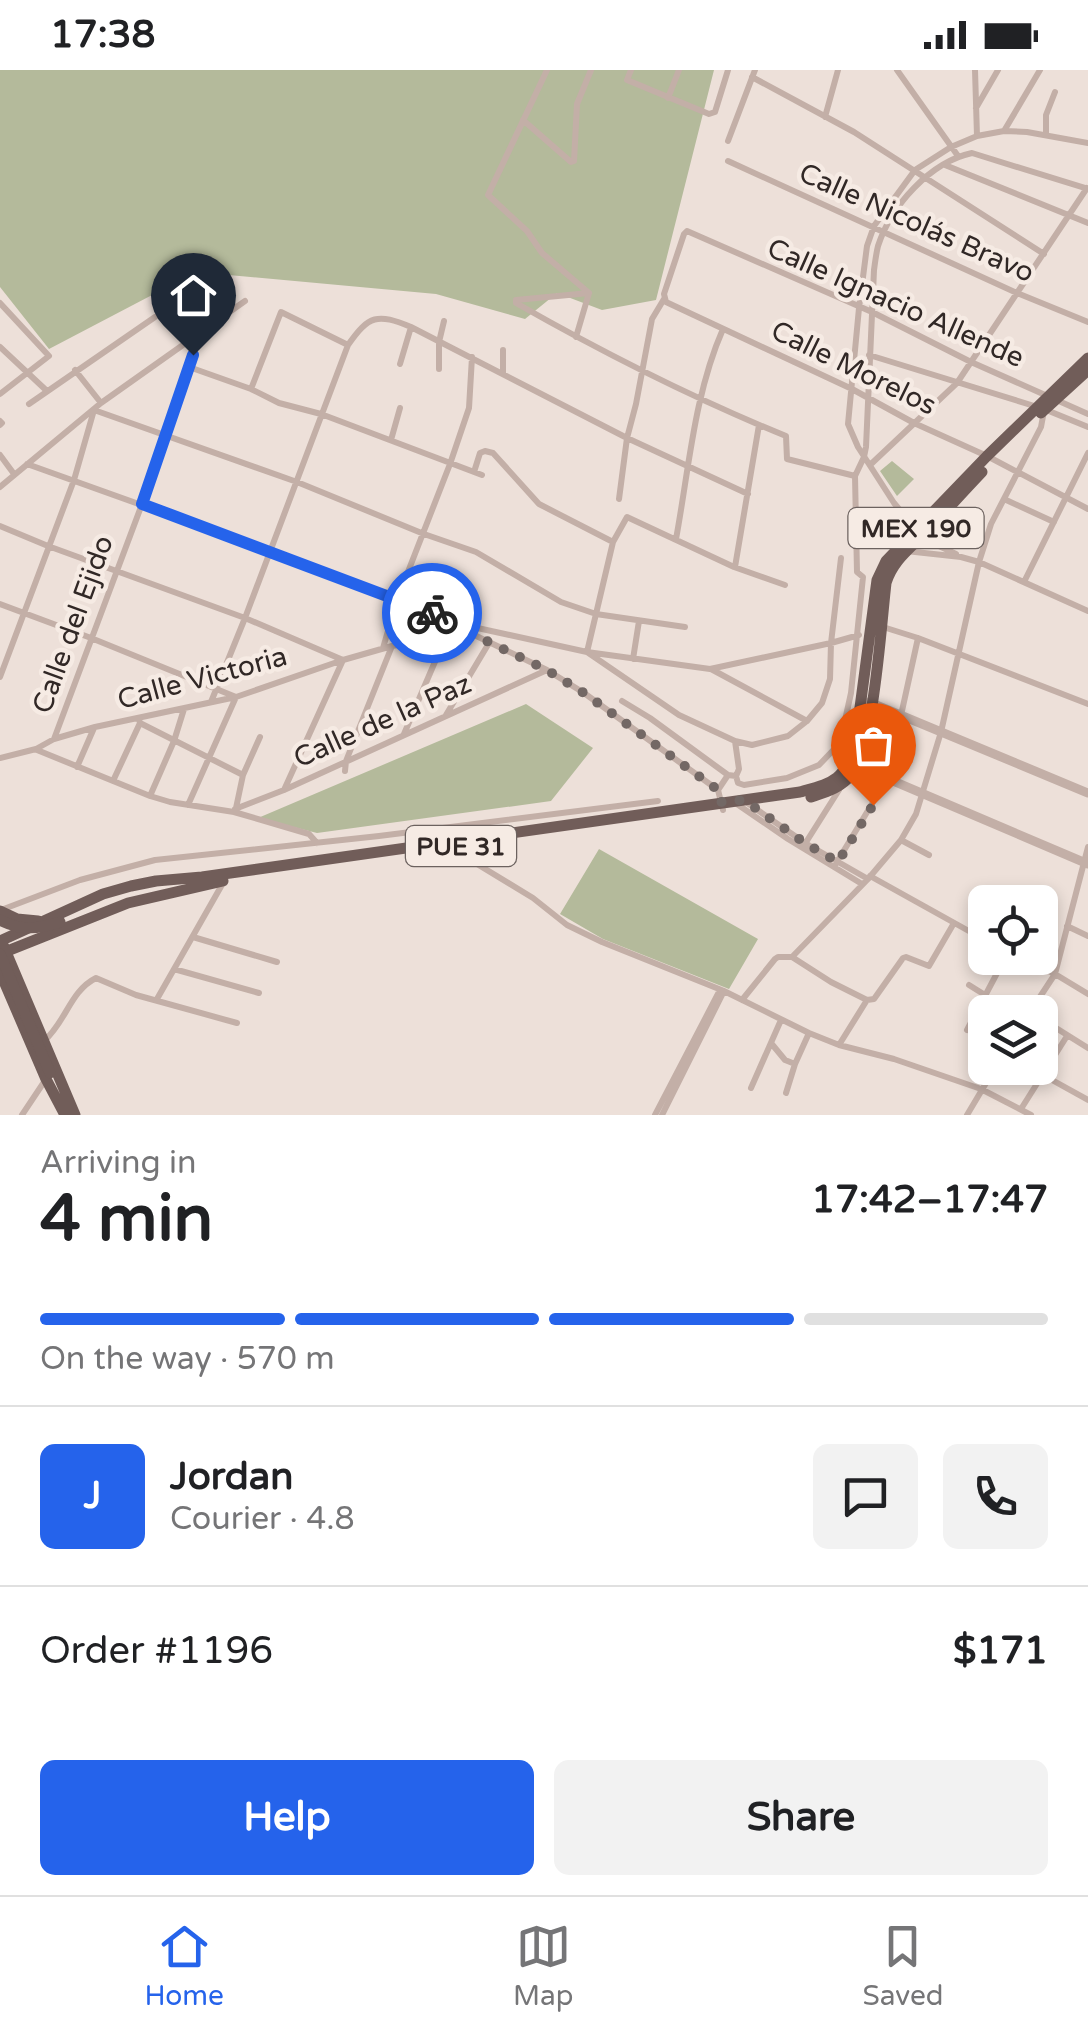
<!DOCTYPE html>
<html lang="en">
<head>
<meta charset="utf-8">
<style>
	:root { --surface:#fff; --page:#f2f2f2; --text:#202124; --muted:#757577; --line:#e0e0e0; --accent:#2563eb }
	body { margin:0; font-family:"Varela Round",sans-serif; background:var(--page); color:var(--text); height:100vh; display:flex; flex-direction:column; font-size:38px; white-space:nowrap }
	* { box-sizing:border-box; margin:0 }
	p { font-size:32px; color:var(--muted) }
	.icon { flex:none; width:55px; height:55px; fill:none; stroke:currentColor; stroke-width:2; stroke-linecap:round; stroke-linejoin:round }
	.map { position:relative; height:1045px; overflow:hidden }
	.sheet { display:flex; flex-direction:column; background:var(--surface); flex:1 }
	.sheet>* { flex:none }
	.tools { position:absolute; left:968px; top:815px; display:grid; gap:20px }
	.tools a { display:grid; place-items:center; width:90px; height:90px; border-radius:15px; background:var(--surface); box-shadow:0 5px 15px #0003; font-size:50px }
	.pin { position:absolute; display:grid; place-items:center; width:85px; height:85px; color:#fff; margin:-102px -42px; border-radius:50% 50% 50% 0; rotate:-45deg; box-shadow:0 0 10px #0007 }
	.pin .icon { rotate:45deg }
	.courier { position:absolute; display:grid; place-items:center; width:100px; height:100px; margin:-50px; border:8px solid #2563eb; border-radius:50%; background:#fff; color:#222; box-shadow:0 2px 12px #0007 }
	.overview em { font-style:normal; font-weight:700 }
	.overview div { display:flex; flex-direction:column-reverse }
	.overview { display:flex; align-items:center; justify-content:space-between; height:170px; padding:0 40px }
	h1 { font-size:65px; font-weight:700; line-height:75px }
	.bar { display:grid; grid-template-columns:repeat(4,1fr); gap:15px 10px; align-content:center; height:120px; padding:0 40px }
	.bar i { height:12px; border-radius:8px; background:var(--line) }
	.bar .selected { background:var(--accent) }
	.bar p { grid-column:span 4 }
	.line { display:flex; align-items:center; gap:25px; padding:0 40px; border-top:2px solid var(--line) }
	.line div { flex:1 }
	.round { display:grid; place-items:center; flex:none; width:105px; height:105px; border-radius:15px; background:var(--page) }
	.button { display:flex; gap:20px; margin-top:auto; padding:20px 40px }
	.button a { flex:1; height:115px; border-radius:15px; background:var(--accent); color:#fff; font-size:40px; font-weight:700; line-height:115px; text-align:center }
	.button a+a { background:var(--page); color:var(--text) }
	.status { display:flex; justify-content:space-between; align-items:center; height:70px; padding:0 50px; background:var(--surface); direction:ltr }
	.status svg { height:28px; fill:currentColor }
	.tabs { display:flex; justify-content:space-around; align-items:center; height:140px; border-top:2px solid var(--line); background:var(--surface); font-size:28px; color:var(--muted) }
	.tabs a { display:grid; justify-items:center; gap:5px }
	.tabs .selected { color:var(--accent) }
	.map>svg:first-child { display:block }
	.green { fill:#b4ba9b }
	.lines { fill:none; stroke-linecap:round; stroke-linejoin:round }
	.minor { stroke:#c3afa7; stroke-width:6 }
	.tertiary { stroke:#c3afa7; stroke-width:9 }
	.primary { stroke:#715d59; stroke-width:11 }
	.primary-bridge { stroke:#715d59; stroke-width:11 }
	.done { stroke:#736865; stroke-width:10; stroke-dasharray:0 18 }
	.route { stroke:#2563eb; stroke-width:12 }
	.labels { text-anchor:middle; stroke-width:9; stroke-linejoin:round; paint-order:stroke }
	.shield { fill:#f6ebe4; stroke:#6c625f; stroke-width:2.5 }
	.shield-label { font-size:25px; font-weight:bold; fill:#312826 }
	.street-label { font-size:28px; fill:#312826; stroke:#f6ebe4 }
</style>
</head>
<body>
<div class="status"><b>17:38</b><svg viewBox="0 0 49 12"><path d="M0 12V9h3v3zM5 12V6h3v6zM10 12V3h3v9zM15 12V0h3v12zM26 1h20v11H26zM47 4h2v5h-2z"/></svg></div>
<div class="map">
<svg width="1088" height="1045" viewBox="0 0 1088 1045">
	<rect width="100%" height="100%" fill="#ede0d9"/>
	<path class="green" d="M0,0H714L656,230L602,240L557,223L525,249L436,224L196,202L49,279L0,217Z
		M892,391L914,409L897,426L880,401Z
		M526,634L593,678L551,731L317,763L258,748Z
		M599,779L758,869L729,919L603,869L560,844Z"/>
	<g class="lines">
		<path class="minor" d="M547,0L488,125L527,161L542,183L589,223
			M631,0L627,10L709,44L715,42L728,0
			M897,0L958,86
			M975,0L977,66
			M752,7L854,62L1044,184
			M668,28L679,0
			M976,38L998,0
			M825,47L838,0
			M523,50L571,92L574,91L577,34L591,0
			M1004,61L1040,0
			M1046,65V45L1055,22
			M728,71L755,0
			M728,91L1017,223L1088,252
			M945,95L1088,153
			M516,230V233C602,282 695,329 786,366L787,389L855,406
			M516,230L589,223
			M0,233L49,286L0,324
			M576,267L589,223
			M0,277L47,321
			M869,285L1044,339L1088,357
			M400,294L411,257
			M189,297L251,319L279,333L321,344L482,405
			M439,299V272L444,251
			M75,300L101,333
			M503,303V280
			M251,319L281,242L348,275
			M29,334L155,247
			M1088,344L971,292L872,242L687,161L684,164L664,224L666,232L852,319L914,353L987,386L1088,439
			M0,351L2,353L0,355
			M391,370L400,338
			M0,385L14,404
			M27,394L270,481L430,542L473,557L587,582L710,599L831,573L859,565
			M870,395L957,313L1087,118
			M474,402L480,383L485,381L493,383L539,434L613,472
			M0,417L101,333L245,231
			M619,429L627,368L636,334L652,249L664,229
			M1004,429L1054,452
			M923,449L899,439L894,433L858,377L848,354L859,238L867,176L874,156L915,100L951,77L977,66L1004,61L1027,62L1088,73
			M0,456L48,476L245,548L343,590L284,720
			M922,468L956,484
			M676,469C689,399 694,325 723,259
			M906,481L961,487L979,492L1088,541
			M735,497L759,355
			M1024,512L1088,383
			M785,515L734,497L627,447L613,472L587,582L679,645L735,671L752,675L788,666L807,651L822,633L830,609L831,573L841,488
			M0,534L91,568L236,627L188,735
			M883,557L918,568L1088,634
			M468,562L547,600L584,623L718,720L723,740
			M383,578L397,530L450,394L469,338L472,287
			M633,589L639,551
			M711,599L807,651
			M0,607L74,410L94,340L297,412L424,464L476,482L561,532L596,544L685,557
			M622,631L650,648L728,705
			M211,632L245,548L348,275C369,245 377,243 411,257L627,368L748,424
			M446,645L489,573
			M140,653L243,705L236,738
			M404,664L446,566
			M54,669L142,434L193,285
			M37,680L150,726L170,732L234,742L309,764L317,773
			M0,688L36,679L54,669L95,657L236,627L343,590L392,576L468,562L473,557
			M77,697L94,658
			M345,701L346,691L392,576
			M243,705L260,667
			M736,706L738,713L744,715L787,708L819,695L840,673L851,623L863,507L857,502L855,406L864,387L866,377L874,200C875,193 876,184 878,176C891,136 930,92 972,83L1088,119
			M113,711L140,653L139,649
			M718,720L728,705L736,706L739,699L735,671
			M150,726L174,671L184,639
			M734,732L788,769L862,814
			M746,732L805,773L868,809
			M235,739L284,720L547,600
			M901,770L929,785
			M448,773L449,777L533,828L567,855L602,872L724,921L809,963L839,975L894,989L981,1019L1031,1045
			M803,777L839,720
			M834,797L887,709L918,568
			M870,806L985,870
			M1017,832L1022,825
			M1,840L80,810L155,790L379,766L658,731
			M1067,856L1088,866
			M193,867L277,892
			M792,887L831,912L867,930
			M1021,888L1055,904L1088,924
			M174,899L259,923
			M969,915L985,925
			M157,929L223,813
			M742,930L775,889L778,887H792L868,809L901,770L916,744L941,662L979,492L991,454L1041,357L1044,341
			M1030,942L1055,904L1088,777
			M1040,948L1088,978
			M967,960L1005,888
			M44,971C66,952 70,921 96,908L136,925L237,953
			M771,973L785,990L795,994
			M839,975L867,930L874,929L903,888L906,887L929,896L954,853
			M1043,1005L1088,1030
			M751,1018L781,950
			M786,1023L795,994L809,963
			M1021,1039L1067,966
			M22,1045L46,1009
			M655,1045L720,920
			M662,1045L724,921
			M967,1045L995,998"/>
		<path class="tertiary" d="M869,632L1088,723
			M851,693L1088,794"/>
		<path class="primary" d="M1041,343L1088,300
			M811,727C826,722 841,718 851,705C874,676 881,555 886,513C893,490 910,479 926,462C945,442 963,422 982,402
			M0,841L17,849L38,851
			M0,871L103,824L131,816L156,811L202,807L800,722C835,712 843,711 855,675L877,510L886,491L987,386L1088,288
			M3,875L75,1045
			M0,884L128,833L223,811
			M0,902L46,1009L65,1045"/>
		<path class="primary-bridge" d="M0,850C21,861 39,859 60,852
			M0,884L50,1003"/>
	</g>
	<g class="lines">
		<path class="done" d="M432,543L473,557L468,562L547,600L584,623L718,720L721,732L744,730L805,773L838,792L873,735"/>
		<path class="route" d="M193,285L142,434L432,543"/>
	</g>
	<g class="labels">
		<g class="shield">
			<rect x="848.5" y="438" width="135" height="40" rx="8"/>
			<rect x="406" y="756" width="110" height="40" rx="8"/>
		</g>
		<g class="shield-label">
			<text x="916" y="467">MEX 190</text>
			<text x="461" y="785">PUE 31</text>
		</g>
		<g class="street-label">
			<text transform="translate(917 152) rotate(24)" y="10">Calle Nicolás Bravo</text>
			<text transform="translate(896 232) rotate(24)" y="10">Calle Ignacio Allende</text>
			<text transform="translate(854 297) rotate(26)" y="10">Calle Morelos</text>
			<text transform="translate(72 554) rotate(-70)" y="10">Calle del Ejido</text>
			<text transform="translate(202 607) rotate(-15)" y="10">Calle Victoria</text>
			<text transform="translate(382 650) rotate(-24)" y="10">Calle de la Paz</text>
		</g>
	</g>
</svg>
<div class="tools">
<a><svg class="icon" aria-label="locate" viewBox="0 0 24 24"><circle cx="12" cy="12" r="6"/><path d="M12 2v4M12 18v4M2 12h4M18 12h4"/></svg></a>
<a><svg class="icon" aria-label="layers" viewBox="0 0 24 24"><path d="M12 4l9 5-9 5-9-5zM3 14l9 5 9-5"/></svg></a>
</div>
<div class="pin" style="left:873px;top:735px;background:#ea580c"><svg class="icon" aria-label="bag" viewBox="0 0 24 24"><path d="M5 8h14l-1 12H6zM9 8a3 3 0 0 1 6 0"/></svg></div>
<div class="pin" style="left:193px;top:285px;background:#1f2937"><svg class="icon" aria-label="home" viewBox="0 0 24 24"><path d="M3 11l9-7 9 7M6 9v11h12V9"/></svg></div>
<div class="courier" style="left:432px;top:543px"><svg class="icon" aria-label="bike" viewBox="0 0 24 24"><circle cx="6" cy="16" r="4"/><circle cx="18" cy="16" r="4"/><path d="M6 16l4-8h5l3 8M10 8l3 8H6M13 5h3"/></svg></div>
</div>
<section class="sheet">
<div class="overview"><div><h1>4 min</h1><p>Arriving in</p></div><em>17:42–17:47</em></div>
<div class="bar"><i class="selected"></i><i class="selected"></i><i class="selected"></i><i></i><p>On the way · 570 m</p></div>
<div class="line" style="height:180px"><b class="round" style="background:var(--accent);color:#fff">J</b><div><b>Jordan</b><p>Courier · 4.8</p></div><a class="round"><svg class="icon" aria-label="chat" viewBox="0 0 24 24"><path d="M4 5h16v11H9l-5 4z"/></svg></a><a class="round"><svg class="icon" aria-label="phone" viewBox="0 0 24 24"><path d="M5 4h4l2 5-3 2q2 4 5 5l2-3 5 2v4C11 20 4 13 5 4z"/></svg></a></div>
<div class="line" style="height:130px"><div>Order #1196</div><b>$171</b></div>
<div class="button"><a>Help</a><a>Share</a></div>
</section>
<nav class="tabs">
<a class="selected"><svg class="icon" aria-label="home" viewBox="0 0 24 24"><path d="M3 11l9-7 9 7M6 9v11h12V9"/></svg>Home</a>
<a><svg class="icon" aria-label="map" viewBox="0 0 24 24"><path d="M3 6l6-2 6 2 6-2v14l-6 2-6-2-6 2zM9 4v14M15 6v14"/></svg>Map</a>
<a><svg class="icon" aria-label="saved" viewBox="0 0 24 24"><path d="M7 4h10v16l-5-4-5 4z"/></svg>Saved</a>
</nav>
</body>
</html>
